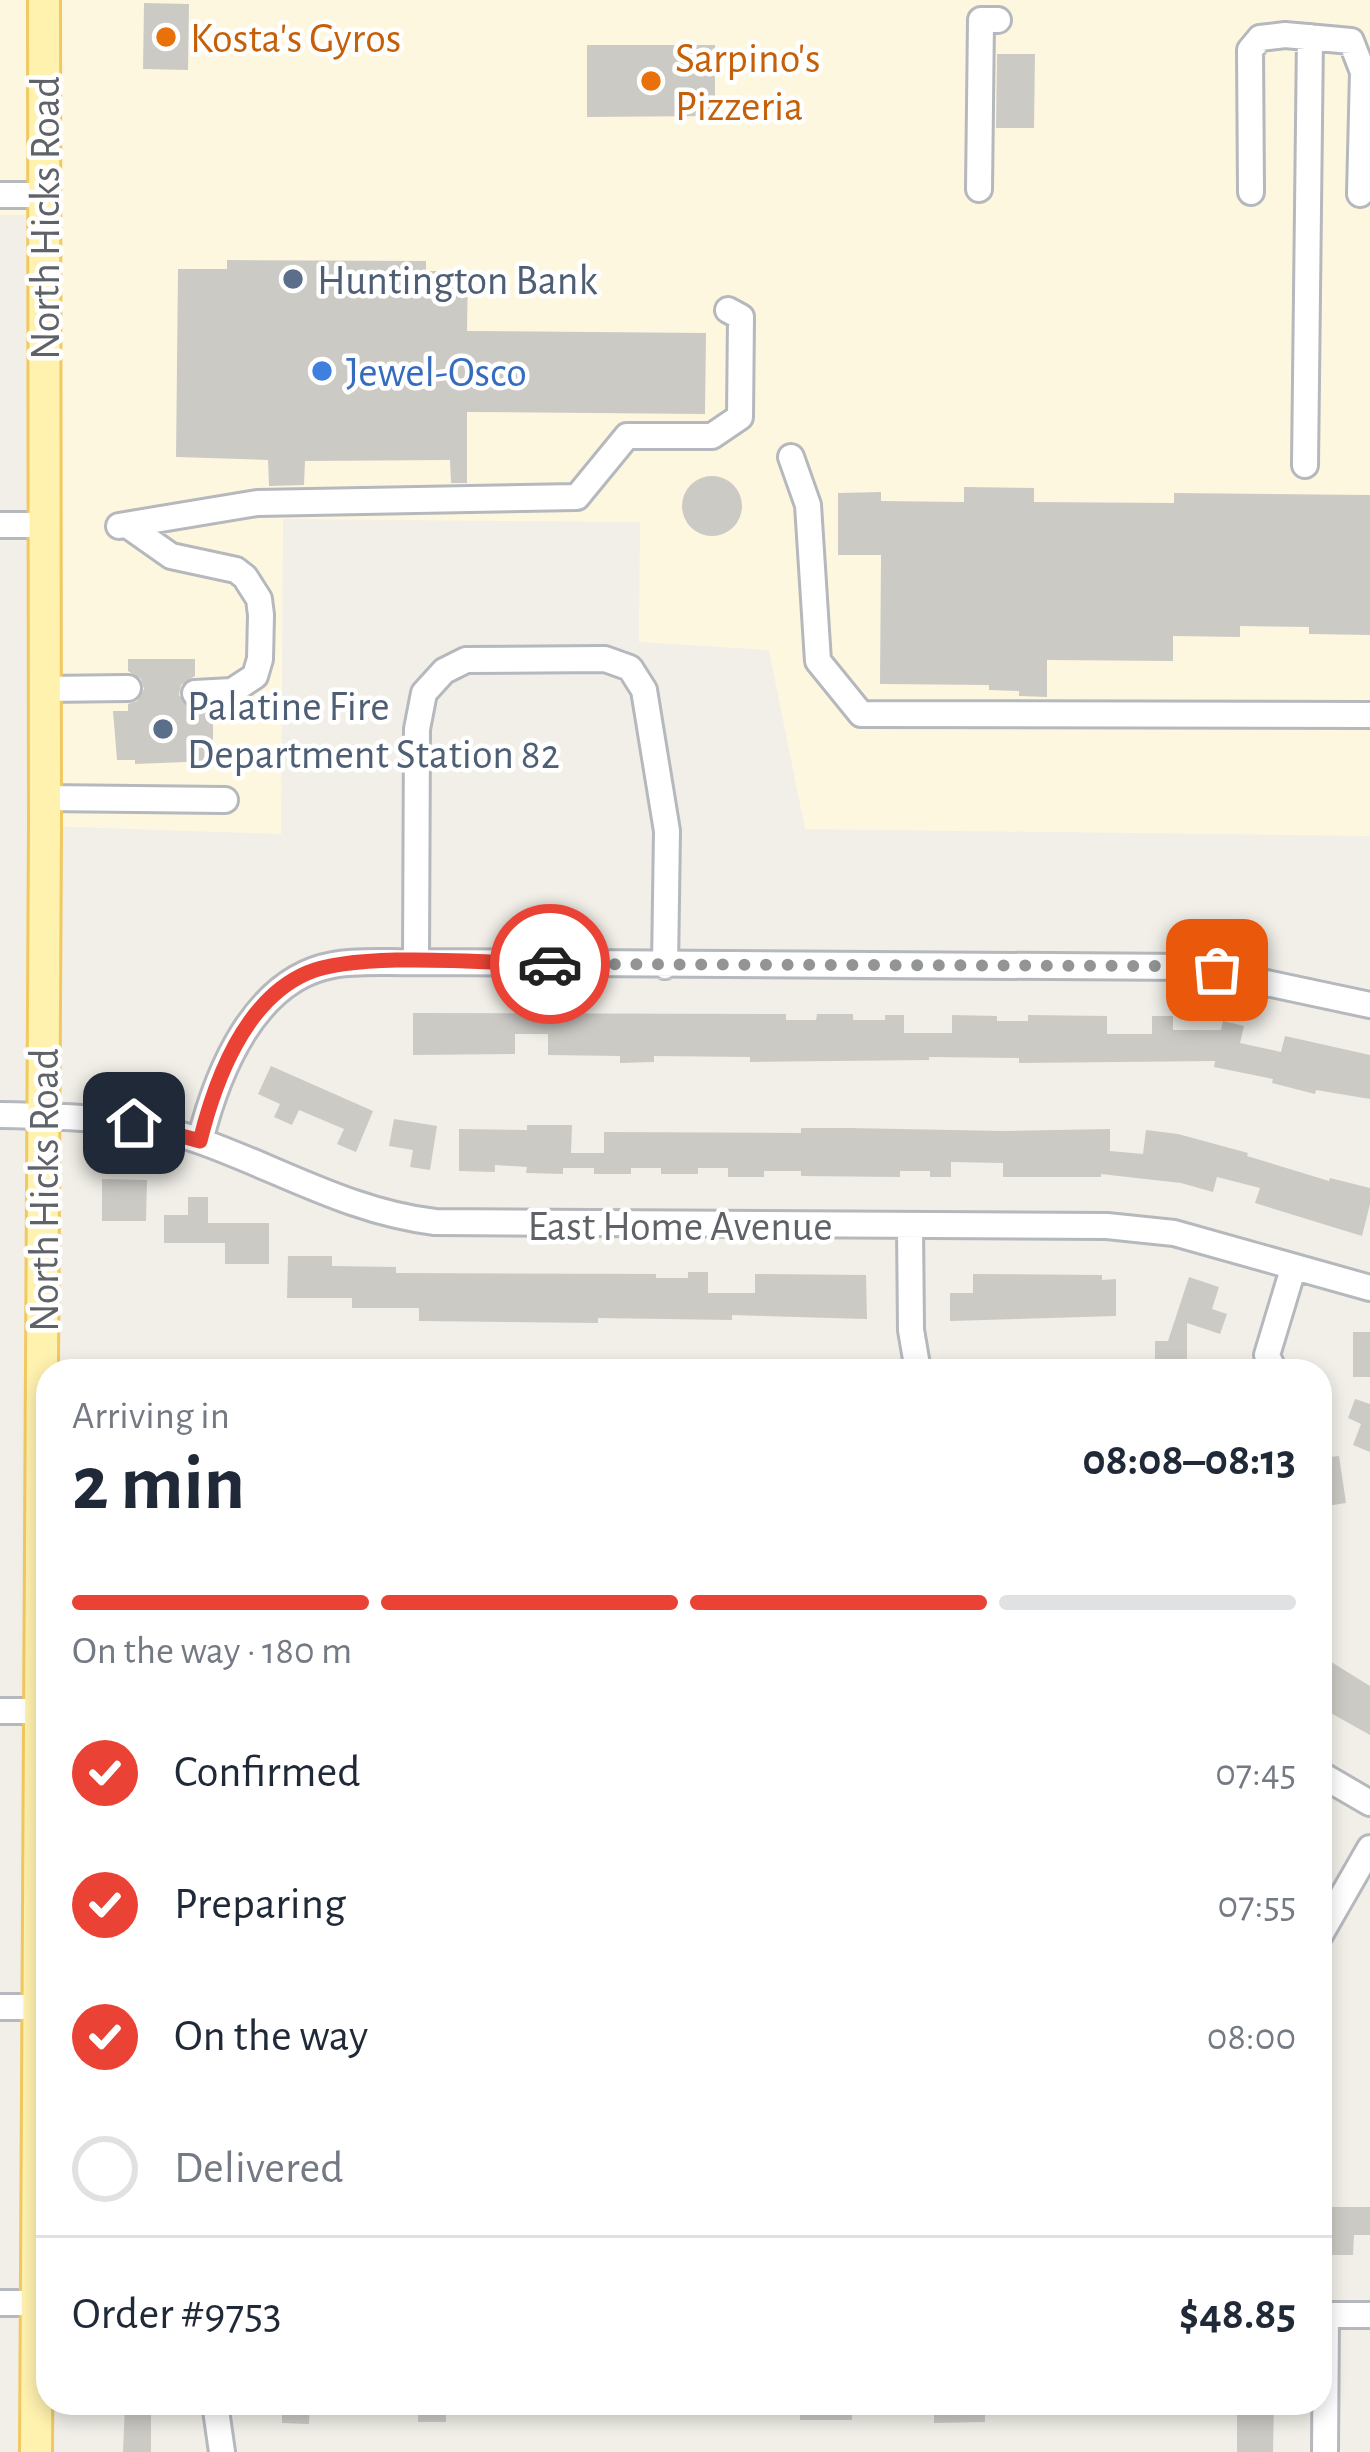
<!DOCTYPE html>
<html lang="en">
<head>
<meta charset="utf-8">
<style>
	:root { --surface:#fff; --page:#f6f6f7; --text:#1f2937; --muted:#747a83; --line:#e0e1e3; --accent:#ea4335 }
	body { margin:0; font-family:"Alegreya Sans",sans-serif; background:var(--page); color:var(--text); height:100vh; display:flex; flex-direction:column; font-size:45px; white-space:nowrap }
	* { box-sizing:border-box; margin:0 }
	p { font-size:39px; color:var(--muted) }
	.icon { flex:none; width:66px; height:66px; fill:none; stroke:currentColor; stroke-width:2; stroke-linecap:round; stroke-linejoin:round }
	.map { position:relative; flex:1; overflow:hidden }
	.sheet { position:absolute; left:36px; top:1359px; width:1296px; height:1056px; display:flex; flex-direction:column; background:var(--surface); border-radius:36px; box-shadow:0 6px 18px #0003 }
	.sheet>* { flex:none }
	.pin { position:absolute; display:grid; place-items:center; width:102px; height:102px; color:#fff; margin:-51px; border-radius:24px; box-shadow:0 6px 18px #0006 }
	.courier { position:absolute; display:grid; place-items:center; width:120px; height:120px; margin:-60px; border:9px solid #ea4335; border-radius:50%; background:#fff; color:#222; box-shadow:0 3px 15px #0007 }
	.summary em { font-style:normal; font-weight:700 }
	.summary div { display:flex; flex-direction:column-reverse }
	.summary { display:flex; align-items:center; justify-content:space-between; height:204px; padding:0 36px }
	h1 { font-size:78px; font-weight:700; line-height:90px }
	.bar { display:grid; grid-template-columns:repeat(4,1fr); gap:18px 12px; align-content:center; height:144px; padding:0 36px }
	.bar i { height:15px; border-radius:9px; background:var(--line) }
	.bar .selected { background:var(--accent) }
	.bar p { grid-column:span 4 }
	.line { display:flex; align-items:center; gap:30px; padding:0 36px; border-top:3px solid var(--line) }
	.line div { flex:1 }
	ol { padding:0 36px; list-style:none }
	li { display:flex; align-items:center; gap:36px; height:132px }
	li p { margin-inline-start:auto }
	li .icon { padding:12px; border-radius:50%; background:var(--accent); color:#fff; stroke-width:4 }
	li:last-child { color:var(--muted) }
	li i { width:66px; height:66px; border:6px solid var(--line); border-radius:50% }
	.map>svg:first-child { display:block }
	.commercial { fill:#fef7e0 }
	.building { fill:#cccac5 }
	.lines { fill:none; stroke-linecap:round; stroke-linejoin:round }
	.minor-casing { stroke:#b5b8bc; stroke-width:30 }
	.major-casing { stroke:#f2c960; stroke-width:36 }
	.minor { stroke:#fff; stroke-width:24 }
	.major { stroke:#fff2af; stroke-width:30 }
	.done { stroke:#929495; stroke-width:12; stroke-dasharray:0 21.6 }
	.route { stroke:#ea4335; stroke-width:15 }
	.food-dot { fill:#e8710a; stroke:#fff; stroke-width:4.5 }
	.service-dot { fill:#5c6f8a; stroke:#fff; stroke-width:4.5 }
	.shop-dot { fill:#3f7fe0; stroke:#fff; stroke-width:4.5 }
	.labels { text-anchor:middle; stroke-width:9; stroke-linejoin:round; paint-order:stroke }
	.food-label { font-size:42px; fill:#c56008; stroke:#fff; text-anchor:start }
	.street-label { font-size:42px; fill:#5f6368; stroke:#fff }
	.service-label { font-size:42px; fill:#4e5e75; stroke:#fff; text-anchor:start }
	.shop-label { font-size:42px; fill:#366cbe; stroke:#fff; text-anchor:start }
</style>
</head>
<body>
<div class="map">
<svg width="1370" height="2452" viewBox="0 0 1370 2452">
	<rect width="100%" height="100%" fill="#f1efe8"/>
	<path class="commercial" d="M0,0H1370V836L805,829L769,650L639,642L640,522L283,519L281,834L45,826L42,215H0Z"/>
	<path class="building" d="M144,3L189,4L188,70L143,69Z
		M587,45H715V116L587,117Z
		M997,54H1035L1034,128H996Z
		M227,260L426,261V271H468L467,331L706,333L705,414L467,412V483H451L450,460L305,461L304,485L269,486L268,460L176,457L178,269H227Z
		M682 506a30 30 0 1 1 60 0a30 30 0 1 1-60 0Z
		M964,487L1034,488V502L1174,503V493L1370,495V635L1309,634V627L1240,626V637L1173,636V661L1047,660V697L1019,696V691L989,690V685L880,684L881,555H838V493L881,492V501L964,502Z
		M128,659H195V676L181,685L179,695L189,708L213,711V761L135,764V760H117L113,711H128V704L137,701L144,689L141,679L128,671Z
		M413,1013L786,1014V1020H816L817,1014H853V1020H885V1015H904V1033H952V1015L997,1016V1021H1028V1015L1107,1016V1034H1152V1016H1173V1030H1221L1223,1021L1244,1026L1240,1043L1281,1052L1285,1036L1370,1055V1099L1316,1090L1315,1094L1272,1083L1273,1079L1214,1067L1215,1061L1019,1063V1058L929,1057V1060L750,1062V1057L654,1056V1062L620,1063V1056L548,1055V1034H515V1054L413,1055Z
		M271,1066L373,1111L356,1152L337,1144L344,1129L299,1110L292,1125L274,1117L280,1104L258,1094Z
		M394,1119L437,1126L430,1170L410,1167L413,1150L389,1146Z
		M527,1125H572L571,1153H604V1132L801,1133V1128H849L1003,1131L1110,1129V1151L1143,1154L1146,1130L1178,1134L1248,1153L1247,1156L1329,1181L1330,1178L1370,1188V1204L1362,1236L1255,1203L1260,1188L1217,1177L1213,1192L1181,1183L1101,1174V1177H1003V1163L951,1162V1177H930V1171H900V1177L801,1176V1171H764V1177H728V1168H698V1174H661V1168H631V1174H594V1168H563V1174L526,1173L527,1167L495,1165V1172L459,1171V1129L527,1130Z
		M102,1179L147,1180L146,1221H102Z
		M188,1197H208V1223H269V1264H225V1243H164V1215H188Z
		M288,1256H332V1266L396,1267V1273L656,1274V1278H688V1272H708V1293H755V1274L866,1275L867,1319L732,1315V1320L598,1318V1323L419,1321V1308H352V1298H287Z
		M973,1274L1102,1275V1280L1116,1279V1316L950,1321V1293H973Z
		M1189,1277L1219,1287L1212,1309L1227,1314L1220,1334L1187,1323V1371H1155V1341H1168Z
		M1353,1332H1370V1377H1353Z
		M1355,1399L1370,1404V1452L1353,1445L1361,1424L1348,1418Z
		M1339,1456L1346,1503L1320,1507V1458Z
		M1320,1655L1370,1686V1735L1320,1707Z
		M1331,2207H1370V2235H1354L1353,2255H1331Z
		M125,2403H151V2452H123Z
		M282,2403H310L309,2424L282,2423Z
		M418,2403H446V2422H418Z
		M800,2403H852V2420H800Z
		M934,2403H985V2422L934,2423Z
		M1237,2403H1274L1273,2452H1237Z"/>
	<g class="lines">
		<g class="minor-casing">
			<path id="minor" d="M979,189L981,20H998
				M1251,192L1250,50L1260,38L1285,35L1351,41L1363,72L1360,194
				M0,195H44
				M791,457L808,505L818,661L861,714L1370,715
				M1305,465L1310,37
				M0,525H44
				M127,525L171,556L236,570L245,577L259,599L261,615L260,659L255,676L232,691L195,693
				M119,526L257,503L577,497L627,436H712L740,417L741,317L728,310
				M45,689L128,688
				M45,798L225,800
				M416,962L417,729L424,693L444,671L466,660L605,659L630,668L644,690L667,831L665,966
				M0,1115C68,1116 136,1118 200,1141C279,1169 350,1212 435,1222L1107,1226L1174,1233L1370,1288
				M200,1141C217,1073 254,979 333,965C359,960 389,963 416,962L1191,967L1370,1005
				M910,1225L911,1330L918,1371
				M1274,1371L1267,1355L1293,1269
				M0,1711H40
				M1320,1774L1370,1803
				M1320,1935L1370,1848
				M0,2007H38
				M0,2303H48
				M1320,2315H1370
				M215,2403L222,2452
				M1325,2452L1326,2315"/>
		</g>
		<g class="major-casing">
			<path id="major" d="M36,2452L45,826L44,0"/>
		</g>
		<use href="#minor" class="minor"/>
		<use href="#major" class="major"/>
	</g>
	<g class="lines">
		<path class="done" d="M550,964L1160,966L1217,970"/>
		<path class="route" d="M134,1123L200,1141C215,1080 245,1000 307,973C358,951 490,963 550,964"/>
	</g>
	<g class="food-dot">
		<circle cx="166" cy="37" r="12"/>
		<circle cx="651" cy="81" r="12"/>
	</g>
	<g class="service-dot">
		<circle cx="293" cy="279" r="12"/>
		<circle cx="163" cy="729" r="12"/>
	</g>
	<circle class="shop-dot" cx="322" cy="371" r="12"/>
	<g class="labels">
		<g class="food-label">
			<text x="190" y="52">Kosta's Gyros</text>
			<text x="675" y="72">Sarpino's<tspan x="675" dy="48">Pizzeria</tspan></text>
		</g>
		<g class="street-label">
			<text transform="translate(44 218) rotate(-90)" y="15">North Hicks Road</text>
			<text transform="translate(43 1190) rotate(-90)" y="15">North Hicks Road</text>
			<text x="680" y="1240">East Home Avenue</text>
		</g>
		<g class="service-label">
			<text x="317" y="294">Huntington Bank</text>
			<text x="187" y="720">Palatine Fire<tspan x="187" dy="48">Department Station 82</tspan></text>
		</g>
		<g class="shop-label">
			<text x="346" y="386">Jewel-Osco</text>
		</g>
	</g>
</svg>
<div class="pin" style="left:1217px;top:970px;background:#ea580c"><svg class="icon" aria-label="bag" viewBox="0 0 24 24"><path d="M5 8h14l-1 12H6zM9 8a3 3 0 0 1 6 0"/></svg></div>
<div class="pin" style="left:134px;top:1123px;background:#1f2937"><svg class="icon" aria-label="home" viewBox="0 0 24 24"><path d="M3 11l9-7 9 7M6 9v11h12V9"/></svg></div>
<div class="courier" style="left:550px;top:964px"><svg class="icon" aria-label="car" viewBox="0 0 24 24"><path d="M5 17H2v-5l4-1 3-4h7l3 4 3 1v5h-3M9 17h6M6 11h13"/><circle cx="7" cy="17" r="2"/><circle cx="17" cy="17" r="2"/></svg></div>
<section class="sheet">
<div class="summary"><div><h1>2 min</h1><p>Arriving in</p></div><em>08:08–08:13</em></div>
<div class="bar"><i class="selected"></i><i class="selected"></i><i class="selected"></i><i></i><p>On the way · 180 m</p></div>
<ol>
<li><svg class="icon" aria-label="check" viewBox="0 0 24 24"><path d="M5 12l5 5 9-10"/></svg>Confirmed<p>07:45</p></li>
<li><svg class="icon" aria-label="check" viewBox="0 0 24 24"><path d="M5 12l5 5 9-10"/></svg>Preparing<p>07:55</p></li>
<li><svg class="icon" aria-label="check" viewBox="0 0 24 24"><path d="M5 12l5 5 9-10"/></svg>On the way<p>08:00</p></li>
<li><i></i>Delivered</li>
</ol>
<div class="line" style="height:156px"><div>Order #9753</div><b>$48.85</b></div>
</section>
</div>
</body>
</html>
